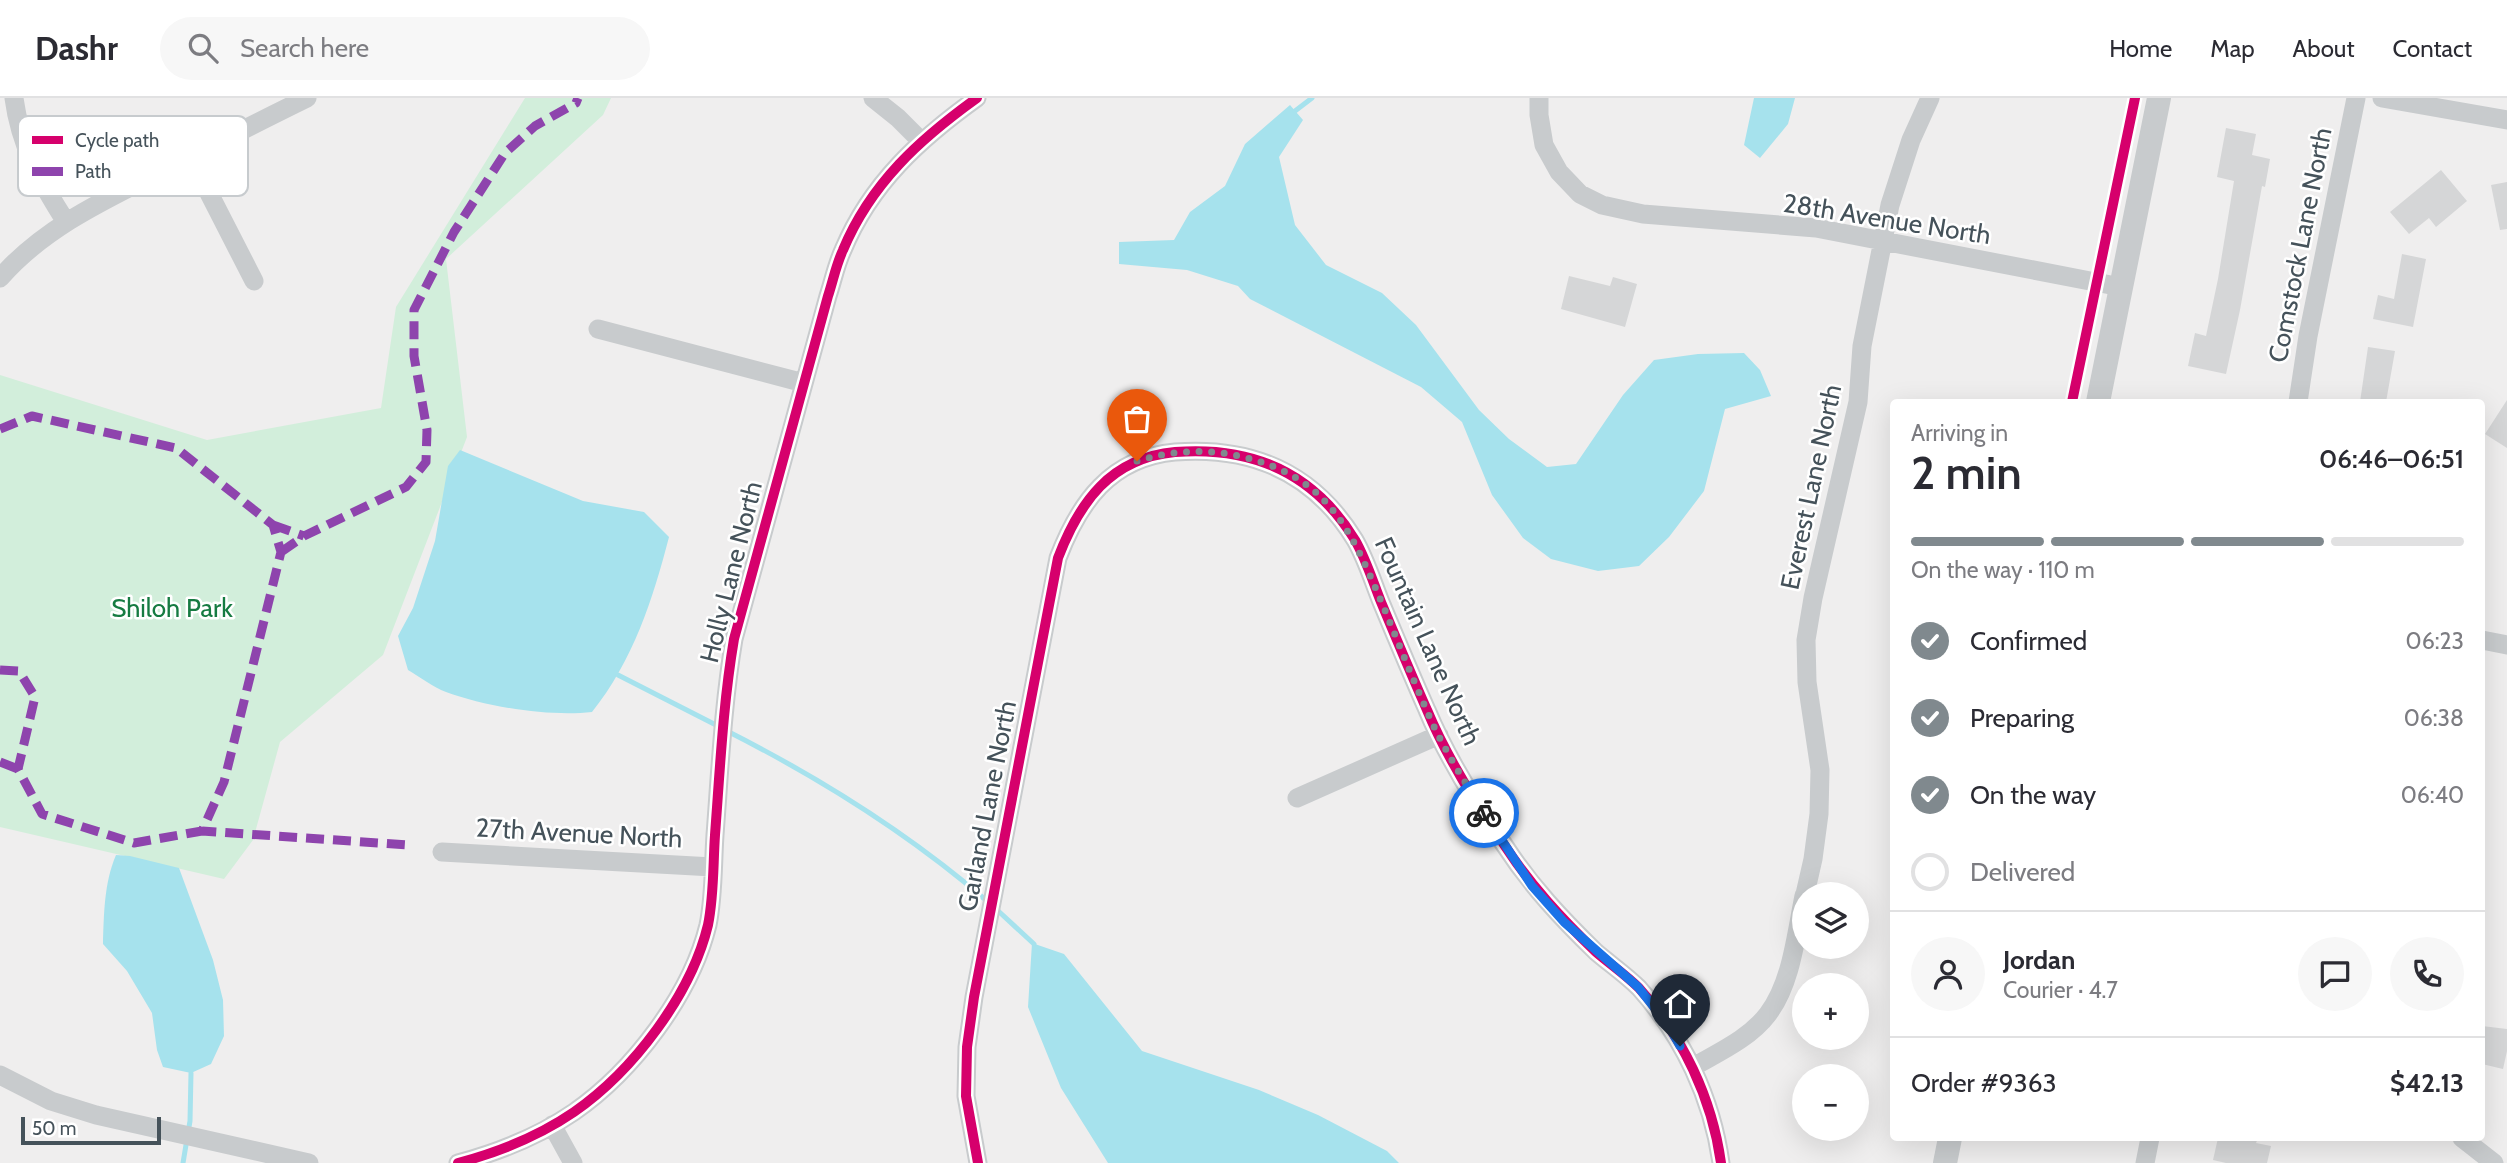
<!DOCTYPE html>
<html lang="en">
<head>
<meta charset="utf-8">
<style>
	:root { --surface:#fff; --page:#f7f7f7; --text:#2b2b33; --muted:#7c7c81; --line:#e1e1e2; --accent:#80898e }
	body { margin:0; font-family:Cabin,sans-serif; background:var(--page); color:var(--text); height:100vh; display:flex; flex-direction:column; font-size:26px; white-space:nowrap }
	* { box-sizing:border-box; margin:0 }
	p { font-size:23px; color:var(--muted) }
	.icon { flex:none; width:38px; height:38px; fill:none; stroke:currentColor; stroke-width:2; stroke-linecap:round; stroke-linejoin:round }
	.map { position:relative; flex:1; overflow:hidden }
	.side { position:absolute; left:1890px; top:301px; width:595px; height:742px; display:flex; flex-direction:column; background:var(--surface); border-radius:7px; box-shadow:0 7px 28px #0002 }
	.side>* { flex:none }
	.buttons { position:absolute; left:1792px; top:784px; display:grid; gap:14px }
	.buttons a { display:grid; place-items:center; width:77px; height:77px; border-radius:50%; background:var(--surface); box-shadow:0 7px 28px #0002; font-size:35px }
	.scale { position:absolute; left:21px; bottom:18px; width:140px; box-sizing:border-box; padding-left:7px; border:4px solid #45525a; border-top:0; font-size:19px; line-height:24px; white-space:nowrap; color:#45525a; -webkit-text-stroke:5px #fff; paint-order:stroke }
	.pin { position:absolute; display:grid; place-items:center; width:60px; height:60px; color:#fff; margin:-72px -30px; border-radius:50% 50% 50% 0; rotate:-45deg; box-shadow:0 0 7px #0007 }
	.pin .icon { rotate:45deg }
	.courier { position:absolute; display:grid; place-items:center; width:70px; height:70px; margin:-35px; border:5px solid #1a73e8; border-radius:50%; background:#fff; color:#222; box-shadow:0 2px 9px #0007 }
	.overview em { font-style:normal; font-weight:600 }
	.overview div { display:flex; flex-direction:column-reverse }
	.overview { display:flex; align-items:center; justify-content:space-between; height:119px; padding:0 21px }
	h1 { font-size:46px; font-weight:600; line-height:52px }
	.bar { display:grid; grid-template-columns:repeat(4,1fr); gap:10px 7px; align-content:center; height:84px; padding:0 21px }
	.bar i { height:9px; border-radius:5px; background:var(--line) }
	.bar .selected { background:var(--accent) }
	.bar p { grid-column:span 4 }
	.line { display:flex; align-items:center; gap:18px; padding:0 21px; border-top:2px solid var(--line) }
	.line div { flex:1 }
	.round { display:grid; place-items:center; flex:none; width:74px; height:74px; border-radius:37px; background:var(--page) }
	ol { padding:0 21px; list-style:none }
	li { display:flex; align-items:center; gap:21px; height:77px }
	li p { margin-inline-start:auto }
	li .icon { padding:7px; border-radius:50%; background:var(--accent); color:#fff; stroke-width:4 }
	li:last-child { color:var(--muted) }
	li i { width:38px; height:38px; border:4px solid var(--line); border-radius:50% }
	header { display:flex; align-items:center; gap:42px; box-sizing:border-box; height:98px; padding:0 35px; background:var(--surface); border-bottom:2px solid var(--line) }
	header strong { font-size:33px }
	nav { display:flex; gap:38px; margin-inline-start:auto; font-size:24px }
	.search { width:490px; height:63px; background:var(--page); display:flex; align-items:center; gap:18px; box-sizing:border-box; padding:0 24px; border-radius:38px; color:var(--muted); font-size:26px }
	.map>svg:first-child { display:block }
	.green { fill:#d2eedb }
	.water { fill:#a6e2ed }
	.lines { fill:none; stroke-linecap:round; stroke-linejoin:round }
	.stream { stroke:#a6e2ed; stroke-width:5 }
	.building { fill:#d5d6d7 }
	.minor { stroke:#c8cbcd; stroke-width:19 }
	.tertiary { stroke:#c8cbcd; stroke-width:24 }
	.quiet { stroke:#8e44ad; stroke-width:9; stroke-dasharray:18 9; stroke-linecap:butt }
	.cycleway-casing { stroke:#fff; stroke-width:15 }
	.cycleway { stroke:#d6006c; stroke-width:10 }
	.done { stroke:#80898e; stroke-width:7; stroke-dasharray:0 12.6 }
	.route { stroke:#1a73e8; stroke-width:9 }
	.labels { text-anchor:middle; stroke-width:5; stroke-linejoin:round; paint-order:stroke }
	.street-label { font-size:26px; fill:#45525a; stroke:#fff }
	.park-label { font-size:26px; fill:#167b42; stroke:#fff }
	.key { fill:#fff; stroke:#c7cbce; stroke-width:2 }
	.key-label { font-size:19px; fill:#45525a }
</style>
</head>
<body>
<header>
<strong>Dashr</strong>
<div class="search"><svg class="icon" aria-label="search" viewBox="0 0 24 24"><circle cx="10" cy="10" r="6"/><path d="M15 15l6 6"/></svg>Search here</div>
<nav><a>Home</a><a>Map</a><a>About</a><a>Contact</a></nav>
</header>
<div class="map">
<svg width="2507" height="1065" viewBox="0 0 2507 1065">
	<rect width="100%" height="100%" fill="#efeeee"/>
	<path class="green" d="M525,0H611L603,17L446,161L467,339L383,557L280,644L253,742L224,781L0,729V277L207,342L381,310L396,209Z"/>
	<path class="water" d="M1754,0H1795L1788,26L1760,60L1744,47Z
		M1290,7L1303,22L1279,59L1295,127L1326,167L1382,195L1416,227L1479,312L1509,341L1547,369L1576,366L1623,297L1654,262L1698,256L1744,255L1760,272L1771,298L1725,311L1704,393L1669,439L1639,468L1598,473L1551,461L1523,440L1492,397L1462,324L1421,289L1250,201L1238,188L1187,172L1119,166V144L1174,142L1190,114L1225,88L1245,46Z
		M460,352L583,403L644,414L669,439C653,501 633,563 592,614C550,619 487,609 446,594C433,589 420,579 408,572L398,538L413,510L435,443L448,368Z
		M116,757L130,758L179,770L213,862L223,902L224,938L211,966L191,975L163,969L157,952L152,915L127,873L103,846C104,816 104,785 116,757Z
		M1032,845L1064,856L1142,953L1259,992L1318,1017L1387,1053L1399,1065H1108L1061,990L1028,909Z"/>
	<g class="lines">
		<path class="stream" d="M1295,13L1312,0
			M618,577L718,628
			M727,633C820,680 908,735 987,803
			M995,810L1034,846
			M183,1065L190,1023L191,975"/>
	</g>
	<path class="building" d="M2226,30L2256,36L2252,57L2270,61L2265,89L2262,88L2240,212L2226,276L2188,268L2195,235L2206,238L2218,181L2234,83L2217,79Z
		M2441,72L2467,103L2436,129L2429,120L2409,136L2390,114Z
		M2507,84V131L2500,132L2491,87Z
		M2402,156L2426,161L2413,229L2373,221L2378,197L2394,201Z
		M1569,178L1610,188L1613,179L1637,186L1625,229L1561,211Z
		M2368,249L2395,253L2386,304H2360Z
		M2507,302V350L2485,336Z
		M2482,928L2507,931V953L2503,971L2482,966Z
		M2218,1040H2258L2256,1045L2271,1048L2267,1065H2226L2213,1062Z"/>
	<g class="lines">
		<path class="minor" d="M14,0C20,47 41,85 66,124
			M873,0L898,20L921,43
			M1539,0V17L1544,47L1559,74L1580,96L1602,107L1643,116L1816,130L2121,189
			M2382,0L2507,22
			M190,58L254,183
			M0,180C42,132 98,105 154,77C205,51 256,25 307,0
			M598,231L804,285
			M2298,304L2308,238L2356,0
			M2482,542L2507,547
			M1297,700L1439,637
			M442,754L713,769
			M1805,796L1813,761L1819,716L1820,672L1807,584L1806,542L1813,500L1858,304L1862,248L1890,107L1911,42L1930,0
			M1693,969C1719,954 1750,940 1768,916C1792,884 1796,836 1804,798
			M0,977L51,1003L96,1017L309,1065
			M552,1027L573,1065
			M2462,1040L2494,1065
			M458,1065C499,1054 539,1038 574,1014C633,973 691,897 708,827C714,798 713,766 715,737C720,671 723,606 734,541L828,198C833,183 836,167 843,152C871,85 920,41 977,0
			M978,1065L966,998L967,949L974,899L1058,460C1079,405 1110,360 1175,354C1252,348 1314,375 1355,442C1366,461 1373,484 1381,504C1396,540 1411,576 1427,612C1447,660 1476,706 1505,748C1531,788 1562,821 1596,854C1610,866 1626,877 1639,890C1683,939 1712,1000 1721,1065
			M2145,1065L2150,1040"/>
		<path class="tertiary" d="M2098,304L2159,0
			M1945,1065L1950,1040"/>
		<path class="quiet" d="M0,331L32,318L176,350L273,427L281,454L224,684L202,733L409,747
			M273,427L304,438
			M281,454L304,438L406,389L426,364L427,332L414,258V212L454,134L505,55L535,28L576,5L578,0
			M0,572L19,573L35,599L18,671L42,716L134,745L202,733
			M0,664L18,671"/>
		<g class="cycleway-casing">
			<path id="cycleway" d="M2072,304L2135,0
				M458,1065C499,1054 539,1038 574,1014C633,973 691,897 708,827C714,798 713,766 715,737C720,671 723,606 734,541L828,198C833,183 836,167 843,152C871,85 920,41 977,0
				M978,1065L966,998L967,949L974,899L1058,460C1079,405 1110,360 1175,354C1252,348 1314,375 1355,442C1366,461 1373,484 1381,504C1396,540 1411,576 1427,612C1447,660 1476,706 1505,748C1531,788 1562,821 1596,854C1610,866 1626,877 1639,890C1683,939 1712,1000 1721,1065"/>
		</g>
		<use href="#cycleway" class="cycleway"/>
	</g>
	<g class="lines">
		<path class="done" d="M1137,363C1175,352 1209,350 1247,360C1331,381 1353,437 1384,510C1398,544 1412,579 1427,613C1442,649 1464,682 1484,715"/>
		<path class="route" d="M1484,715L1532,788L1564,824L1638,889L1668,927L1680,948"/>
	</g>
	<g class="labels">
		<g class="street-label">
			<text transform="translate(1887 121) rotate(9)" y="9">28th Avenue North</text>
			<text transform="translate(2300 147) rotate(-79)" y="9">Comstock Lane North</text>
			<text transform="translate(1811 389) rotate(-78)" y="9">Everest Lane North</text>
			<text transform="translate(731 474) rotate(-76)" y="9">Holly Lane North</text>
			<text transform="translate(1428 543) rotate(66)" y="9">Fountain Lane North</text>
			<text transform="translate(987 708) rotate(-79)" y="9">Garland Lane North</text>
			<text transform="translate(579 735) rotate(3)" y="9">27th Avenue North</text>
		</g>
		<g class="park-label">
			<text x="172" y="519">Shiloh Park</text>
		</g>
	</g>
	<rect x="18" y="18" width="230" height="80" rx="10" class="key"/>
	<rect x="32" y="38" width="31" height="8" fill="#d6006c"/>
	<rect x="32" y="69" width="31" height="9" fill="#8e44ad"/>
	<g class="key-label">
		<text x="75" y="49">Cycle path</text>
		<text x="75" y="80">Path</text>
	</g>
</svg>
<div class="buttons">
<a><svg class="icon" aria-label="layers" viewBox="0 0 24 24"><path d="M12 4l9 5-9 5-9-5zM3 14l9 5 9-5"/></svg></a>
<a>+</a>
<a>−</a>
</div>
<div class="scale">50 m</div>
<div class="pin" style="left:1137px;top:363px;background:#ea580c"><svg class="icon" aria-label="bag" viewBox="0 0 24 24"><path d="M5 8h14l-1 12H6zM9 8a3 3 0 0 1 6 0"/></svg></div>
<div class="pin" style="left:1680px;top:948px;background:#1f2937"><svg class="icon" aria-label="home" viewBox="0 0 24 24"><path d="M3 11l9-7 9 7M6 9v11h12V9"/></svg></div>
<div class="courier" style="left:1484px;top:715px"><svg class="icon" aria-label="bike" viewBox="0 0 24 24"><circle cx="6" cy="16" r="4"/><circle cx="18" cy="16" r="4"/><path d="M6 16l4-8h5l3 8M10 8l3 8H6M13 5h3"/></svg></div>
<section class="side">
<div class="overview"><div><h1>2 min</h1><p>Arriving in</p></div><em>06:46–06:51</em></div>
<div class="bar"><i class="selected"></i><i class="selected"></i><i class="selected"></i><i></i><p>On the way · 110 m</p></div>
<ol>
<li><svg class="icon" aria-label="check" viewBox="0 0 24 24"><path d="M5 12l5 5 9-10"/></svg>Confirmed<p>06:23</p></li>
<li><svg class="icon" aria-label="check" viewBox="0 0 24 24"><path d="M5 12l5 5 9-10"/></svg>Preparing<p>06:38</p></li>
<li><svg class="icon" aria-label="check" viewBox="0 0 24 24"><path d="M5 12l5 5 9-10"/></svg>On the way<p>06:40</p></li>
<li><i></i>Delivered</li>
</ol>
<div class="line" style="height:126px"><a class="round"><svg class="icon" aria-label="person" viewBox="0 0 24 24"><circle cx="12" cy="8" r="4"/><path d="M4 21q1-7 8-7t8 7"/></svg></a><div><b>Jordan</b><p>Courier · 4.7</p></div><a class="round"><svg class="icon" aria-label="chat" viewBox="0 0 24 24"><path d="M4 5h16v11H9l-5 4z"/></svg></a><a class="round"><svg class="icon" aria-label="phone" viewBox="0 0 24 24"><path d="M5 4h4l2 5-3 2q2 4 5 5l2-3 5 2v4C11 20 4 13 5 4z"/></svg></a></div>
<div class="line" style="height:91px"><div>Order #9363</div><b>$42.13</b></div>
</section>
</div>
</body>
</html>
